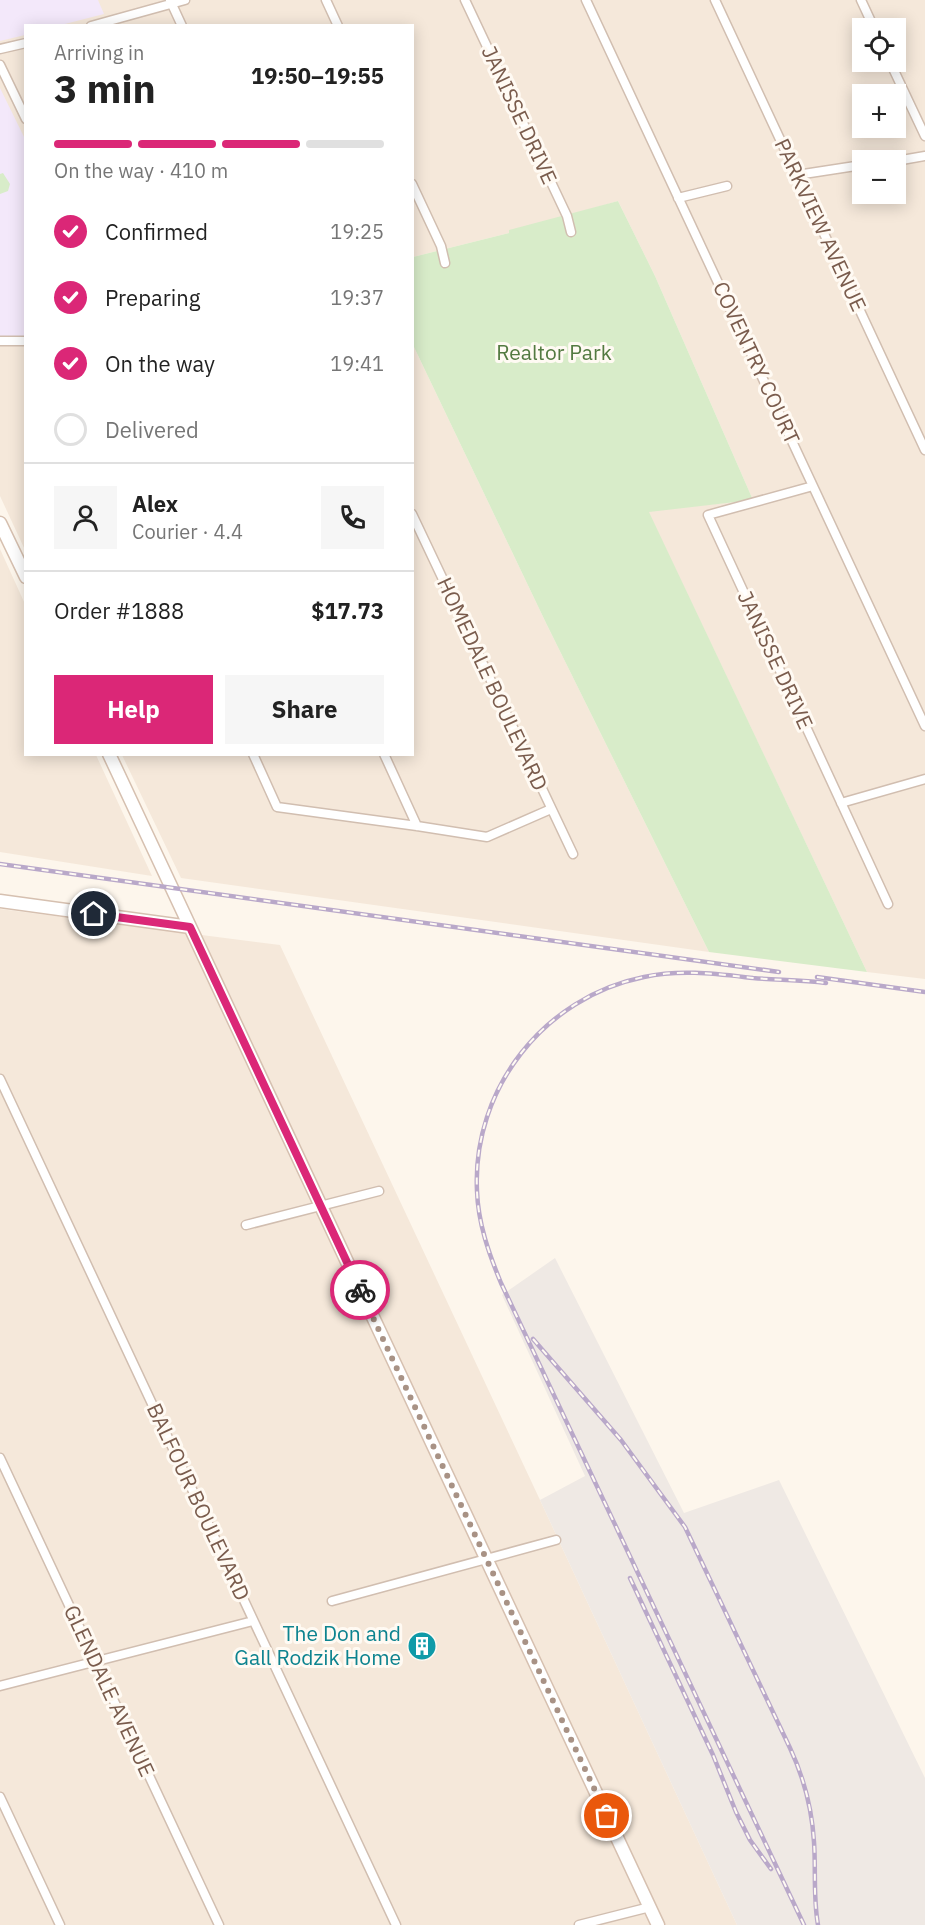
<!DOCTYPE html>
<html lang="en">
<head>
<meta charset="utf-8">
<style>
	:root { --surface:#fff; --page:#f6f6f6; --text:#222; --muted:#767676; --line:#e0e0e0; --accent:#db2777 }
	body { margin:0; font-family:"IBM Plex Sans",sans-serif; background:var(--page); color:var(--text); height:100vh; display:flex; flex-direction:column; font-size:22px; white-space:nowrap }
	* { box-sizing:border-box; margin:0 }
	p { font-size:20px; color:var(--muted) }
	.icon { flex:none; width:33px; height:33px; fill:none; stroke:currentColor; stroke-width:2; stroke-linecap:round; stroke-linejoin:round }
	.map { position:relative; flex:1; overflow:hidden }
	.side { position:absolute; left:24px; top:24px; width:390px; height:732px; display:flex; flex-direction:column; background:var(--surface); border-radius:0px; box-shadow:0 3px 15px #0003 }
	.side>* { flex:none }
	.tools { position:absolute; left:852px; top:18px; display:grid; gap:12px }
	.tools a { display:grid; place-items:center; width:54px; height:54px; border-radius:0px; background:var(--surface); box-shadow:0 3px 15px #0003; font-size:30px }
	.pin { position:absolute; display:grid; place-items:center; width:51px; height:51px; color:#fff; margin:-26px; border:3px solid #fff; border-radius:50%; box-shadow:0 2px 6px #0007 }
	.courier { position:absolute; display:grid; place-items:center; width:60px; height:60px; margin:-30px; border:4px solid #db2777; border-radius:50%; background:#fff; color:#222; box-shadow:0 2px 8px #0007 }
	.overview em { font-style:normal; font-weight:700 }
	.overview div { display:flex; flex-direction:column-reverse }
	.overview { display:flex; align-items:center; justify-content:space-between; height:102px; padding:0 30px }
	h1 { font-size:39px; font-weight:700; line-height:45px }
	.bar { display:grid; grid-template-columns:repeat(4,1fr); gap:9px 6px; align-content:center; height:72px; padding:0 30px }
	.bar i { height:8px; border-radius:4px; background:var(--line) }
	.bar .active { background:var(--accent) }
	.bar p { grid-column:span 4 }
	.line { display:flex; align-items:center; gap:15px; padding:0 30px; border-top:2px solid var(--line) }
	.line div { flex:1 }
	.round { display:grid; place-items:center; flex:none; width:63px; height:63px; border-radius:0px; background:var(--page) }
	ol { padding:0 30px; list-style:none }
	li { display:flex; align-items:center; gap:18px; height:66px }
	li p { margin-inline-start:auto }
	li .icon { padding:6px; border-radius:50%; background:var(--accent); color:#fff; stroke-width:4 }
	li:last-child { color:var(--muted) }
	li i { width:33px; height:33px; border:3px solid var(--line); border-radius:50% }
	.cta { display:flex; gap:12px; margin-top:auto; padding:12px 30px }
	.cta a { flex:1; height:69px; border-radius:0px; background:var(--accent); color:#fff; font-size:24px; font-weight:700; line-height:69px; text-align:center }
	.cta a+a { background:var(--page); color:var(--text) }
	.map>svg:first-child { display:block }
	.residential { fill:#f5e8da; fill-rule:evenodd }
	.industrial { fill:#efe9e4 }
	.education { fill:#f3e8fa }
	.green { fill:#d8ecc9 }
	.lines { fill:none; stroke-linecap:round; stroke-linejoin:round }
	.street-casing { stroke:#d1beb0; stroke-width:11 }
	.secondary-casing { stroke:#d6c0b0; stroke-width:15 }
	.street { stroke:#fff; stroke-width:8 }
	.secondary { stroke:#fff; stroke-width:12 }
	.rail-casing { stroke:#b9a8c9; stroke-width:4.5 }
	.rail { stroke:#fffaf3; stroke-width:2; stroke-dasharray:7; stroke-linecap:butt }
	.done { stroke:#a89285; stroke-width:6; stroke-dasharray:0 10.8 }
	.route { stroke:#db2777; stroke-width:8 }
	.labels { text-anchor:middle; stroke-width:6; stroke-linejoin:round; paint-order:stroke }
	.street-label { font-size:21px; fill:#7a5c4d; stroke:#fffaf3 }
	.park-label { font-size:21px; fill:#537a41; stroke:#fffaf3 }
	.culture-label { font-size:21px; fill:#0d838f; stroke:#fffaf3; text-anchor:end }
</style>
</head>
<body>
<div class="map">
<svg width="925" height="1925" viewBox="0 0 925 1925">
	<rect width="100%" height="100%" fill="#fdf6ec"/>
	<path class="residential" d="M0,0H925V979L867,972L648,511L753,500L655,276L618,201L509,233L413,257L412,26H26L25,550L0,496ZM862,28H896V62H862ZM862,94H896V128H862ZM862,160H896V194H862Z
		M413,345L546,623L709,952L181,878L122,755L412,754Z
		M0,549L25,604L26,754L96,755L152,876L0,852Z
		M0,909L280,945L540,1500L737,1925H0Z"/>
	<path class="industrial" d="M555,1258L684,1513L779,1480L925,1778V1925H737L540,1500L585,1476L502,1295Z"/>
	<path class="education" d="M0,0H98L104,14L61,25L26,26L25,35L0,41Z
		M0,88L26,141L25,341L0,342Z"/>
	<path class="green" d="M3,173L10,184L8,191L0,194V174Z
		M618,201L655,276L753,500L649,512L867,972L709,952L546,623L413,345V257L509,233V230Z"/>
	<g class="lines">
		<g class="street-casing">
			<path id="street" d="M170,0L182,26
				M326,0L338,26
				M465,0L567,216L571,232
				M586,0L925,726
				M715,0L925,450
				M861,0L874,28
				M91,26L185,0
				M0,49L26,43
				M890,62L925,136
				M0,65L26,119
				M896,161L925,156
				M797,175L862,165
				M412,184L441,246L445,263
				M678,198L727,186
				M0,341H26
				M813,486L708,515L888,904
				M412,514L573,854
				M253,754L277,807L417,826L487,837L551,809
				M384,754L417,826
				M841,803L925,779
				M0,1079L396,1925
				M246,1225L379,1191
				M0,1458L219,1925
				M332,1601L556,1540
				M0,1686L253,1621
				M0,1797L60,1925
				M579,1925L650,1907"/>
		</g>
		<g class="secondary-casing">
			<path id="secondary" d="M0,523L26,577
				M109,754L658,1925
				M0,901L190,927"/>
		</g>
		<use href="#street" class="street"/>
		<use href="#secondary" class="secondary"/>
		<g class="rail-casing">
			<path id="rail" d="M0,864L779,972
				M817,977L925,992
				M533,1339L621,1440L685,1527L790,1748C804,1778 812,1809 814,1842C816,1870 813,1897 818,1925
				M630,1578L713,1755L736,1812L750,1840L771,1869
				M804,1925L501,1283C489,1254 478,1223 477,1191C472,1089 544,997 644,977C681,969 717,974 753,978C777,980 802,980 826,983"/>
		</g>
		<use href="#rail" class="rail"/>
	</g>
	<g class="lines">
		<path class="done" d="M360,1290L607,1816"/>
		<path class="route" d="M94,914L190,927L360,1290"/>
	</g>
	<defs>
		<g id="building-disc" transform="scale(1.5)"><circle r="9.5" fill="#0f9aa8" stroke="#fffaf3"/><path d="M-4-6H4V6H1V3H-1V6H-4ZM-2.5-4.3h1.7v1.8h-1.7ZM.8-4.3h1.7v1.8H.8ZM-2.5-1h1.7V.8h-1.7ZM.8-1h1.7V.8H.8Z" fill="#fff"/></g>
	</defs>
	<g fill-rule="evenodd">
		<use href="#building-disc" x="422" y="1646"/>
	</g>
	<g class="labels">
		<g class="street-label">
			<text transform="translate(519 115) rotate(65)" y="7">JANISSE DRIVE</text>
			<text transform="translate(820 225) rotate(65)" y="7">PARKVIEW AVENUE</text>
			<text transform="translate(756 363) rotate(65)" y="7">COVENTRY COURT</text>
			<text transform="translate(775 660) rotate(65)" y="7">JANISSE DRIVE</text>
			<text transform="translate(492 684) rotate(65)" y="7">HOMEDALE BOULEVARD</text>
			<text transform="translate(198 1502) rotate(65)" y="7">BALFOUR BOULEVARD</text>
			<text transform="translate(109 1691) rotate(65)" y="7">GLENDALE AVENUE</text>
		</g>
		<g class="park-label">
			<text x="554" y="360">Realtor Park</text>
		</g>
		<g class="culture-label">
			<text x="401" y="1641">The Don and<tspan x="401" dy="24">Gall Rodzik Home</tspan></text>
		</g>
	</g>
</svg>
<div class="tools">
<a><svg class="icon" aria-label="locate" viewBox="0 0 24 24"><circle cx="12" cy="12" r="6"/><path d="M12 2v4M12 18v4M2 12h4M18 12h4"/></svg></a>
<a>+</a>
<a>−</a>
</div>
<div class="pin" style="left:607px;top:1816px;background:#ea580c"><svg class="icon" aria-label="bag" viewBox="0 0 24 24"><path d="M5 8h14l-1 12H6zM9 8a3 3 0 0 1 6 0"/></svg></div>
<div class="pin" style="left:94px;top:914px;background:#1f2937"><svg class="icon" aria-label="home" viewBox="0 0 24 24"><path d="M3 11l9-7 9 7M6 9v11h12V9"/></svg></div>
<div class="courier" style="left:360px;top:1290px"><svg class="icon" aria-label="bike" viewBox="0 0 24 24"><circle cx="6" cy="16" r="4"/><circle cx="18" cy="16" r="4"/><path d="M6 16l4-8h5l3 8M10 8l3 8H6M13 5h3"/></svg></div>
<section class="side">
<div class="overview"><div><h1>3 min</h1><p>Arriving in</p></div><em>19:50–19:55</em></div>
<div class="bar"><i class="active"></i><i class="active"></i><i class="active"></i><i></i><p>On the way · 410 m</p></div>
<ol>
<li><svg class="icon" aria-label="check" viewBox="0 0 24 24"><path d="M5 12l5 5 9-10"/></svg>Confirmed<p>19:25</p></li>
<li><svg class="icon" aria-label="check" viewBox="0 0 24 24"><path d="M5 12l5 5 9-10"/></svg>Preparing<p>19:37</p></li>
<li><svg class="icon" aria-label="check" viewBox="0 0 24 24"><path d="M5 12l5 5 9-10"/></svg>On the way<p>19:41</p></li>
<li><i></i>Delivered</li>
</ol>
<div class="line" style="height:108px"><a class="round"><svg class="icon" aria-label="person" viewBox="0 0 24 24"><circle cx="12" cy="8" r="4"/><path d="M4 21q1-7 8-7t8 7"/></svg></a><div><b>Alex</b><p>Courier · 4.4</p></div><a class="round"><svg class="icon" aria-label="phone" viewBox="0 0 24 24"><path d="M5 4h4l2 5-3 2q2 4 5 5l2-3 5 2v4C11 20 4 13 5 4z"/></svg></a></div>
<div class="line" style="height:78px"><div>Order #1888</div><b>$17.73</b></div>
<div class="cta"><a>Help</a><a>Share</a></div>
</section>
</div>
</body>
</html>
